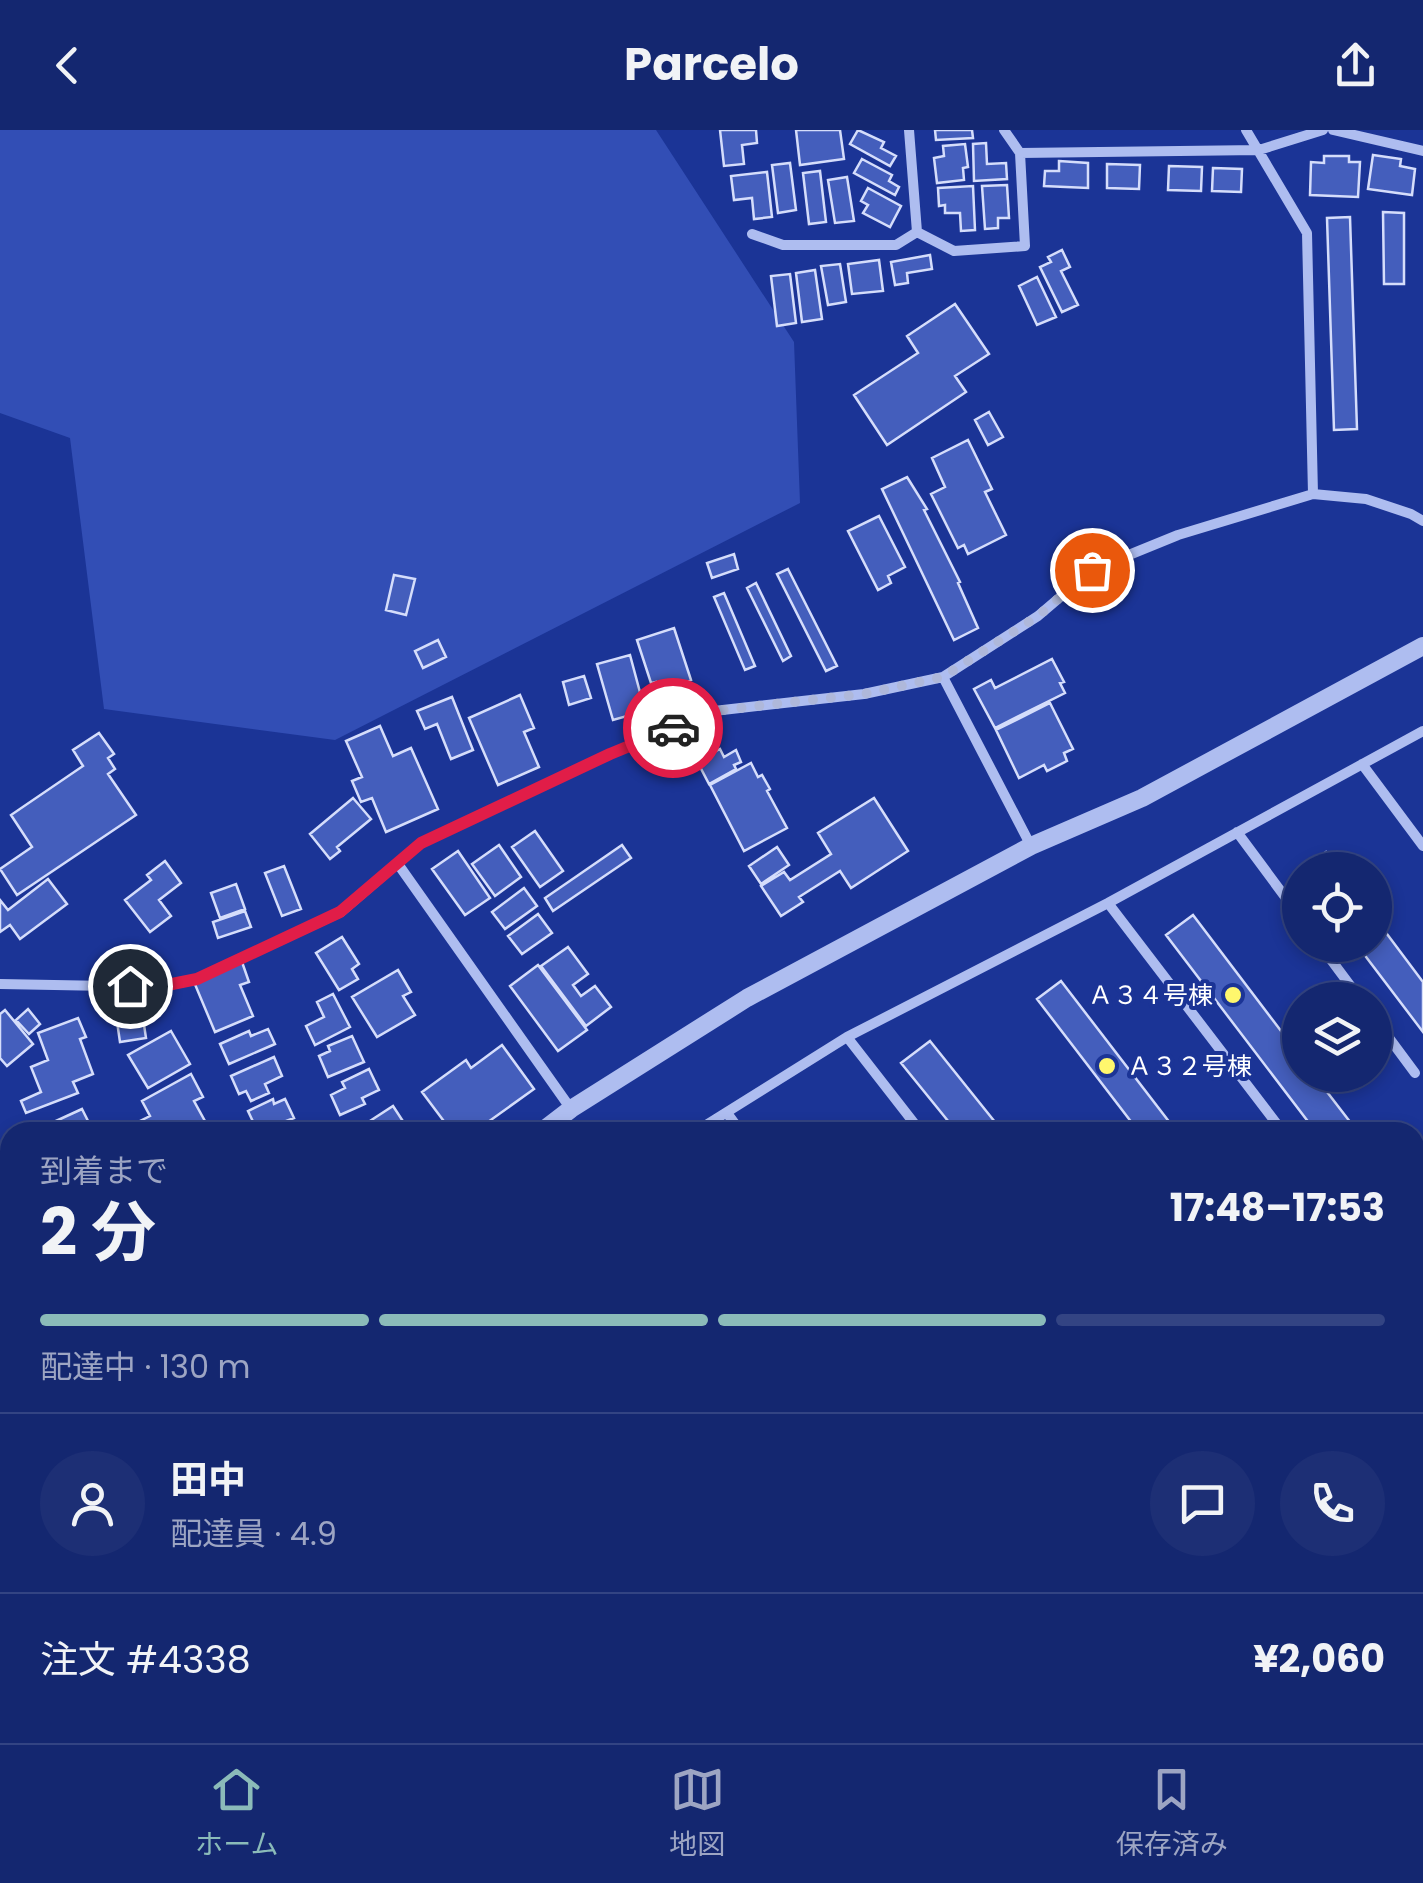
<!DOCTYPE html>
<html lang="ja">
<head>
<meta charset="utf-8">
<style>
	:root { --surface:#142770; --page:#1d2f75; --text:#f1f3f6; --muted:#9da5c3; --line:#334483; --accent:#8bbbb9 }
	body { margin:0; font-family:Poppins,"Noto Sans JP",sans-serif; background:var(--page); color:var(--text); height:100vh; display:flex; flex-direction:column; font-size:38px; white-space:nowrap }
	* { box-sizing:border-box; margin:0 }
	p { font-size:32px; color:var(--muted) }
	.icon { flex:none; width:55px; height:55px; fill:none; stroke:currentColor; stroke-width:2; stroke-linecap:round; stroke-linejoin:round }
	.map { position:relative; flex:1; overflow:hidden }
	.side { position:absolute; left:0px; top:992px; width:1425px; height:622px; display:flex; flex-direction:column; background:var(--surface); border-radius:30px 30px 0 0; box-shadow:0 5px 15px #0003,0 0 0 2px var(--line) }
	.side>* { flex:none }
	.controls { position:absolute; left:1282px; top:722px; display:grid; gap:20px }
	.controls a { display:grid; place-items:center; width:110px; height:110px; border-radius:50%; background:var(--surface); box-shadow:0 5px 15px #0003,0 0 0 2px var(--line); font-size:50px }
	.pin { position:absolute; display:grid; place-items:center; width:85px; height:85px; color:#fff; margin:-42px; border:5px solid #fff; border-radius:50%; box-shadow:0 2px 10px #0007 }
	.courier { position:absolute; display:grid; place-items:center; width:100px; height:100px; margin:-50px; border:8px solid #e11d48; border-radius:50%; background:#fff; color:#222; box-shadow:0 2px 12px #0007 }
	.headline em { font-style:normal; font-weight:700 }
	.headline div { display:flex; flex-direction:column-reverse }
	.headline { display:flex; align-items:center; justify-content:space-between; height:170px; padding:0 40px }
	h1 { font-size:65px; font-weight:700; line-height:75px }
	.bar { display:grid; grid-template-columns:repeat(4,1fr); gap:15px 10px; align-content:center; height:120px; padding:0 40px }
	.bar i { height:12px; border-radius:8px; background:var(--line) }
	.bar .on { background:var(--accent) }
	.bar p { grid-column:span 4 }
	.line { display:flex; align-items:center; gap:25px; padding:0 40px; border-top:2px solid var(--line) }
	.line div { flex:1 }
	.round { display:grid; place-items:center; flex:none; width:105px; height:105px; border-radius:52px; background:var(--page) }
	header { display:flex; justify-content:space-between; align-items:center; height:130px; padding:0 40px; background:var(--surface); font-size:45px; font-weight:700 }
	.tabs { display:flex; justify-content:space-around; align-items:center; height:140px; border-top:2px solid var(--line); background:var(--surface); font-size:28px; color:var(--muted) }
	.tabs a { display:grid; justify-items:center; gap:5px }
	.tabs .on { color:var(--accent) }
	.map>svg:first-child { display:block }
	.green { fill:#324eb5 }
	.building { fill:#445ebc; stroke:#d5ddfb; stroke-width:2.5 }
	.lines { fill:none; stroke-linecap:round; stroke-linejoin:round }
	.service { stroke:#aebdf0; stroke-width:8 }
	.minor { stroke:#aebdf0; stroke-width:10 }
	.tertiary { stroke:#aebdf0; stroke-width:18 }
	.done { stroke:#afb8da; stroke-width:10; stroke-dasharray:0 18 }
	.route { stroke:#e11d48; stroke-width:12 }
	.poi-dot { fill:#fff76d; stroke:#1b3496; stroke-width:4 }
	.labels { text-anchor:middle; stroke-width:8; stroke-linejoin:round; paint-order:stroke }
	.poi-label { font-size:25px; fill:#fff; stroke:#1b3496; text-anchor:end }
</style>
</head>
<body>
<header><svg class="icon" aria-label="back" viewBox="0 0 24 24"><path d="M15 5l-7 7 7 7"/></svg>Parcelo<svg class="icon" aria-label="share" viewBox="0 0 24 24"><path d="M12 15V3M7 8l5-5 5 5M5 13v7h14v-7"/></svg></header>
<div class="map">
<svg width="1423" height="1613" viewBox="0 0 1423 1613">
	<rect width="100%" height="100%" fill="#1b3496"/>
	<path class="green" d="M0,0H656L794,212L800,373L335,610L104,579L70,308L0,283Z"/>
	<path class="building" d="M720,0H756L757,13L742,15L744,34L724,36Z
		M796,0H840L844,29L800,35Z
		M858,0L884,12L881,18L896,26L890,36L850,14Z
		M935,0H972L973,8L936,10Z
		M986,13L987,34L1006,33L1007,49L974,51L973,14Z
		M965,14L968,37L963,38L964,50L937,53L934,28L944,26L943,16Z
		M1373,25L1401,29L1400,36L1415,39L1412,65L1368,59Z
		M1324,26H1349V32H1360L1358,67L1310,65L1311,32L1324,33Z
		M862,29L892,45L889,51L899,57L895,65L854,43Z
		M1059,31L1088,33V58L1044,56L1045,41H1059Z
		M790,33L796,80L778,83L772,35Z
		M1107,34L1140,35L1139,59L1107,58Z
		M1169,36L1202,37L1201,61L1168,60Z
		M1213,38L1242,39L1241,62L1212,61Z
		M820,41L826,92L809,94L803,43Z
		M767,42L772,87L754,89L752,68L734,70L731,46Z
		M847,47L854,91L835,93L828,50Z
		M1007,55L1009,88H998V98L985,99L982,56Z
		M973,56L975,100L961,101L960,83H945V75L939,76L938,58Z
		M868,58L901,76L890,97L863,83L868,75L861,71Z
		M1383,82L1404,83V154H1384Z
		M1350,87L1357,299L1334,300L1327,88Z
		M1062,120L1070,137L1061,141L1078,175L1062,182L1040,137L1051,132L1048,127Z
		M930,125L932,139L907,143L908,153L895,155L891,132Z
		M879,130L883,161L852,164L848,134Z
		M840,134L846,172L828,175L821,136Z
		M815,140L822,189L802,192L796,143Z
		M790,144L796,193L777,196L771,146Z
		M1037,147L1056,187L1037,195L1019,156Z
		M955,174L989,224L955,246L966,262L887,315L854,265L918,223L907,206Z
		M989,282L1003,307L988,315L975,290Z
		M968,310L992,359L985,362L1006,405L968,424L964,415L958,418L931,364L945,357L932,328Z
		M907,347L927,379L924,380L960,452L958,453L978,498L954,510L882,359Z
		M879,386L905,437L888,446L891,453L878,460L848,401Z
		M734,424L738,439L712,448L707,433Z
		M788,439L837,536L826,541L777,444Z
		M394,445L415,449L406,485L386,480Z
		M756,453L791,526L783,531L747,458Z
		M724,463L755,536L745,540L714,467Z
		M674,498L691,550L658,560L656,552L651,553L637,510Z
		M438,510L446,527L423,538L415,521Z
		M630,525L645,581L613,590L597,534Z
		M1052,529L1064,552L1060,553L1065,563L995,598L974,559L991,550L995,558Z
		M584,546L591,568L569,575L563,552Z
		M520,565L534,598L524,602L539,637L498,655L469,588Z
		M452,567L473,620L451,629L437,594L425,599L417,581Z
		M1050,573L1073,619L1064,623L1067,631L1047,641L1044,635L1019,648L996,600Z
		M380,596L393,626L411,618L438,679L386,702L372,668L361,672L352,651L362,647L346,611Z
		M99,603L114,624L108,628L115,639L108,644L136,685L17,765L0,739L32,717L11,685L83,636L73,620Z
		M720,619L724,627L736,620L741,632L734,635L736,639L709,654L697,631Z
		M751,633L758,647L762,645L770,659L767,661L787,698L744,721L710,655Z
		M353,668L371,689L337,717L340,721L330,729L310,704Z
		M874,668L908,721L851,758L840,741L799,767L803,772L781,786L761,756L784,742L790,750L831,724L818,703Z
		M535,701L563,741L540,757L512,717Z
		M499,715L521,747L495,766L472,734Z
		M622,715L631,728L553,781L545,768Z
		M777,717L789,735L761,754L749,736Z
		M458,721L490,768L465,785L432,739Z
		M1326,722L1339,740H1303Z
		M165,731L181,753L159,770L171,786L150,802L125,770L151,750L147,745Z
		M284,736L301,779L282,786L265,743Z
		M48,749L67,774L20,809L10,795L0,802V770L8,780Z
		M236,754L245,779L220,788L211,763Z
		M524,758L537,776L505,799L492,782Z
		M245,781L251,797L218,808L213,792Z
		M538,784L552,803L522,824L508,806Z
		M1193,785L1300,926V945H1314L1354,997L1347,1002H1316L1166,805Z
		M1375,788L1423,852V902L1357,815H1375Z
		M342,807L359,834L352,839L358,849L339,860L316,823Z
		M568,817L588,844L573,855L581,866L595,856L611,877L586,896L541,836Z
		M242,832L249,852L240,855L253,886L215,902L194,852Z
		M538,835L587,900L558,921L510,856Z
		M398,840L411,862L403,866L415,885L377,907L352,867Z
		M1061,851L1177,1002H1139L1037,869Z
		M333,864L350,897L315,915L306,896L324,887L317,872Z
		M141,875L146,908L120,912L115,878Z
		M28,879L40,894L29,904L16,890Z
		M5,880L33,914L7,936L0,928V884Z
		M78,888L86,907L80,909L93,944L73,952L78,963L26,983L21,971L41,962L31,937L48,930L38,903Z
		M268,899L275,914L229,934L220,914L249,901L251,906Z
		M171,901L190,934L148,958L128,925Z
		M352,906L364,932L328,947L319,926L330,921L328,916Z
		M930,911L1003,1002H957L901,933Z
		M502,915L534,959L474,1002H452L422,962L466,930L471,938Z
		M274,927L282,946L265,954L269,963L251,971L246,961L239,964L231,946Z
		M369,939L379,960L362,968L365,974L340,985L331,965L345,958L342,952Z
		M191,944L203,967L194,971L211,1002H147L140,991L150,986L142,971Z
		M273,969L274,974L285,969L294,988L258,1002L248,981Z
		M393,976L410,1002H353Z
		M82,979L91,997L80,1002H32Z
		M10,1046V1125L8,1127L0,1119V1055Z
		M1415,1076L1423,1087V1141L1415,1131Z
		M1415,1511L1423,1522V1585L1415,1575Z
		M17,1605H65L71,1613H24Z
		M325,1605H378L385,1613H331Z
		M690,1605H731L737,1613H696Z
		M1065,1605H1112L1118,1613H1072Z"/>
	<g class="lines">
		<path class="service" d="M1415,1289L1423,1283
			M812,1613L821,1605"/>
		<path class="minor" d="M909,0L917,102
			M1004,0L1020,23L1259,20L1323,0
			M1246,0L1307,103L1313,364
			M1333,0L1423,21
			M752,104L783,115H896L917,102L954,121L1025,116L1020,23
			M943,547L1031,716
			M1362,634L1423,716
			M1237,702L1300,787
			M398,734L571,979
			M1108,773L1283,1002
			M1320,815L1361,870
			M0,854L162,857L197,849L341,782L421,713L610,624L714,581L864,564L943,547L1038,486L1092,440L1178,405L1313,364L1366,369L1411,384L1423,391
			M1375,889L1415,943
			M847,907L921,1002
			M727,983L741,1002
			M695,1002L847,907L1108,773L1423,601
			M1415,1176L1423,1186
			M0,1527L10,1519
			M179,1605L185,1613
			M292,1605L299,1613
			M662,1605L668,1613
			M1039,1605L1045,1613
			M1403,1605L1409,1613"/>
		<path class="tertiary" d="M541,1002L571,979L747,868L1031,716L1142,668L1423,516
			M0,1421L10,1415"/>
	</g>
	<g class="lines">
		<path class="done" d="M673,598L714,581L864,564L943,547L1038,486L1092,440"/>
		<path class="route" d="M130,856H162L197,849L340,782L421,713L610,624L673,598"/>
	</g>
	<g class="poi-dot">
		<circle cx="1233" cy="865" r="10"/>
		<circle cx="1107" cy="936" r="10"/>
	</g>
	<g class="labels">
		<g class="poi-label">
			<text x="1213" y="874">Ａ３４号棟</text>
			<text x="1127" y="945" text-anchor="start">Ａ３２号棟</text>
		</g>
	</g>
</svg>
<div class="controls">
<a><svg class="icon" aria-label="locate" viewBox="0 0 24 24"><circle cx="12" cy="12" r="6"/><path d="M12 2v4M12 18v4M2 12h4M18 12h4"/></svg></a>
<a><svg class="icon" aria-label="layers" viewBox="0 0 24 24"><path d="M12 4l9 5-9 5-9-5zM3 14l9 5 9-5"/></svg></a>
</div>
<div class="pin" style="left:1092px;top:440px;background:#ea580c"><svg class="icon" aria-label="bag" viewBox="0 0 24 24"><path d="M5 8h14l-1 12H6zM9 8a3 3 0 0 1 6 0"/></svg></div>
<div class="pin" style="left:130px;top:856px;background:#1f2937"><svg class="icon" aria-label="home" viewBox="0 0 24 24"><path d="M3 11l9-7 9 7M6 9v11h12V9"/></svg></div>
<div class="courier" style="left:673px;top:598px"><svg class="icon" aria-label="car" viewBox="0 0 24 24"><path d="M5 17H2v-5l4-1 3-4h7l3 4 3 1v5h-3M9 17h6M6 11h13"/><circle cx="7" cy="17" r="2"/><circle cx="17" cy="17" r="2"/></svg></div>
<section class="side">
<div class="headline"><div><h1>2 分</h1><p>到着まで</p></div><em>17:48–17:53</em></div>
<div class="bar"><i class="on"></i><i class="on"></i><i class="on"></i><i></i><p>配達中 · 130 m</p></div>
<div class="line" style="height:180px"><a class="round"><svg class="icon" aria-label="person" viewBox="0 0 24 24"><circle cx="12" cy="8" r="4"/><path d="M4 21q1-7 8-7t8 7"/></svg></a><div><b>田中</b><p>配達員 · 4.9</p></div><a class="round"><svg class="icon" aria-label="chat" viewBox="0 0 24 24"><path d="M4 5h16v11H9l-5 4z"/></svg></a><a class="round"><svg class="icon" aria-label="phone" viewBox="0 0 24 24"><path d="M5 4h4l2 5-3 2q2 4 5 5l2-3 5 2v4C11 20 4 13 5 4z"/></svg></a></div>
<div class="line" style="height:130px"><div>注文 #4338</div><b>¥2,060</b></div>
</section>
</div>
<nav class="tabs">
<a class="on"><svg class="icon" aria-label="home" viewBox="0 0 24 24"><path d="M3 11l9-7 9 7M6 9v11h12V9"/></svg>ホーム</a>
<a><svg class="icon" aria-label="map" viewBox="0 0 24 24"><path d="M3 6l6-2 6 2 6-2v14l-6 2-6-2-6 2zM9 4v14M15 6v14"/></svg>地図</a>
<a><svg class="icon" aria-label="saved" viewBox="0 0 24 24"><path d="M7 4h10v16l-5-4-5 4z"/></svg>保存済み</a>
</nav>
</body>
</html>
